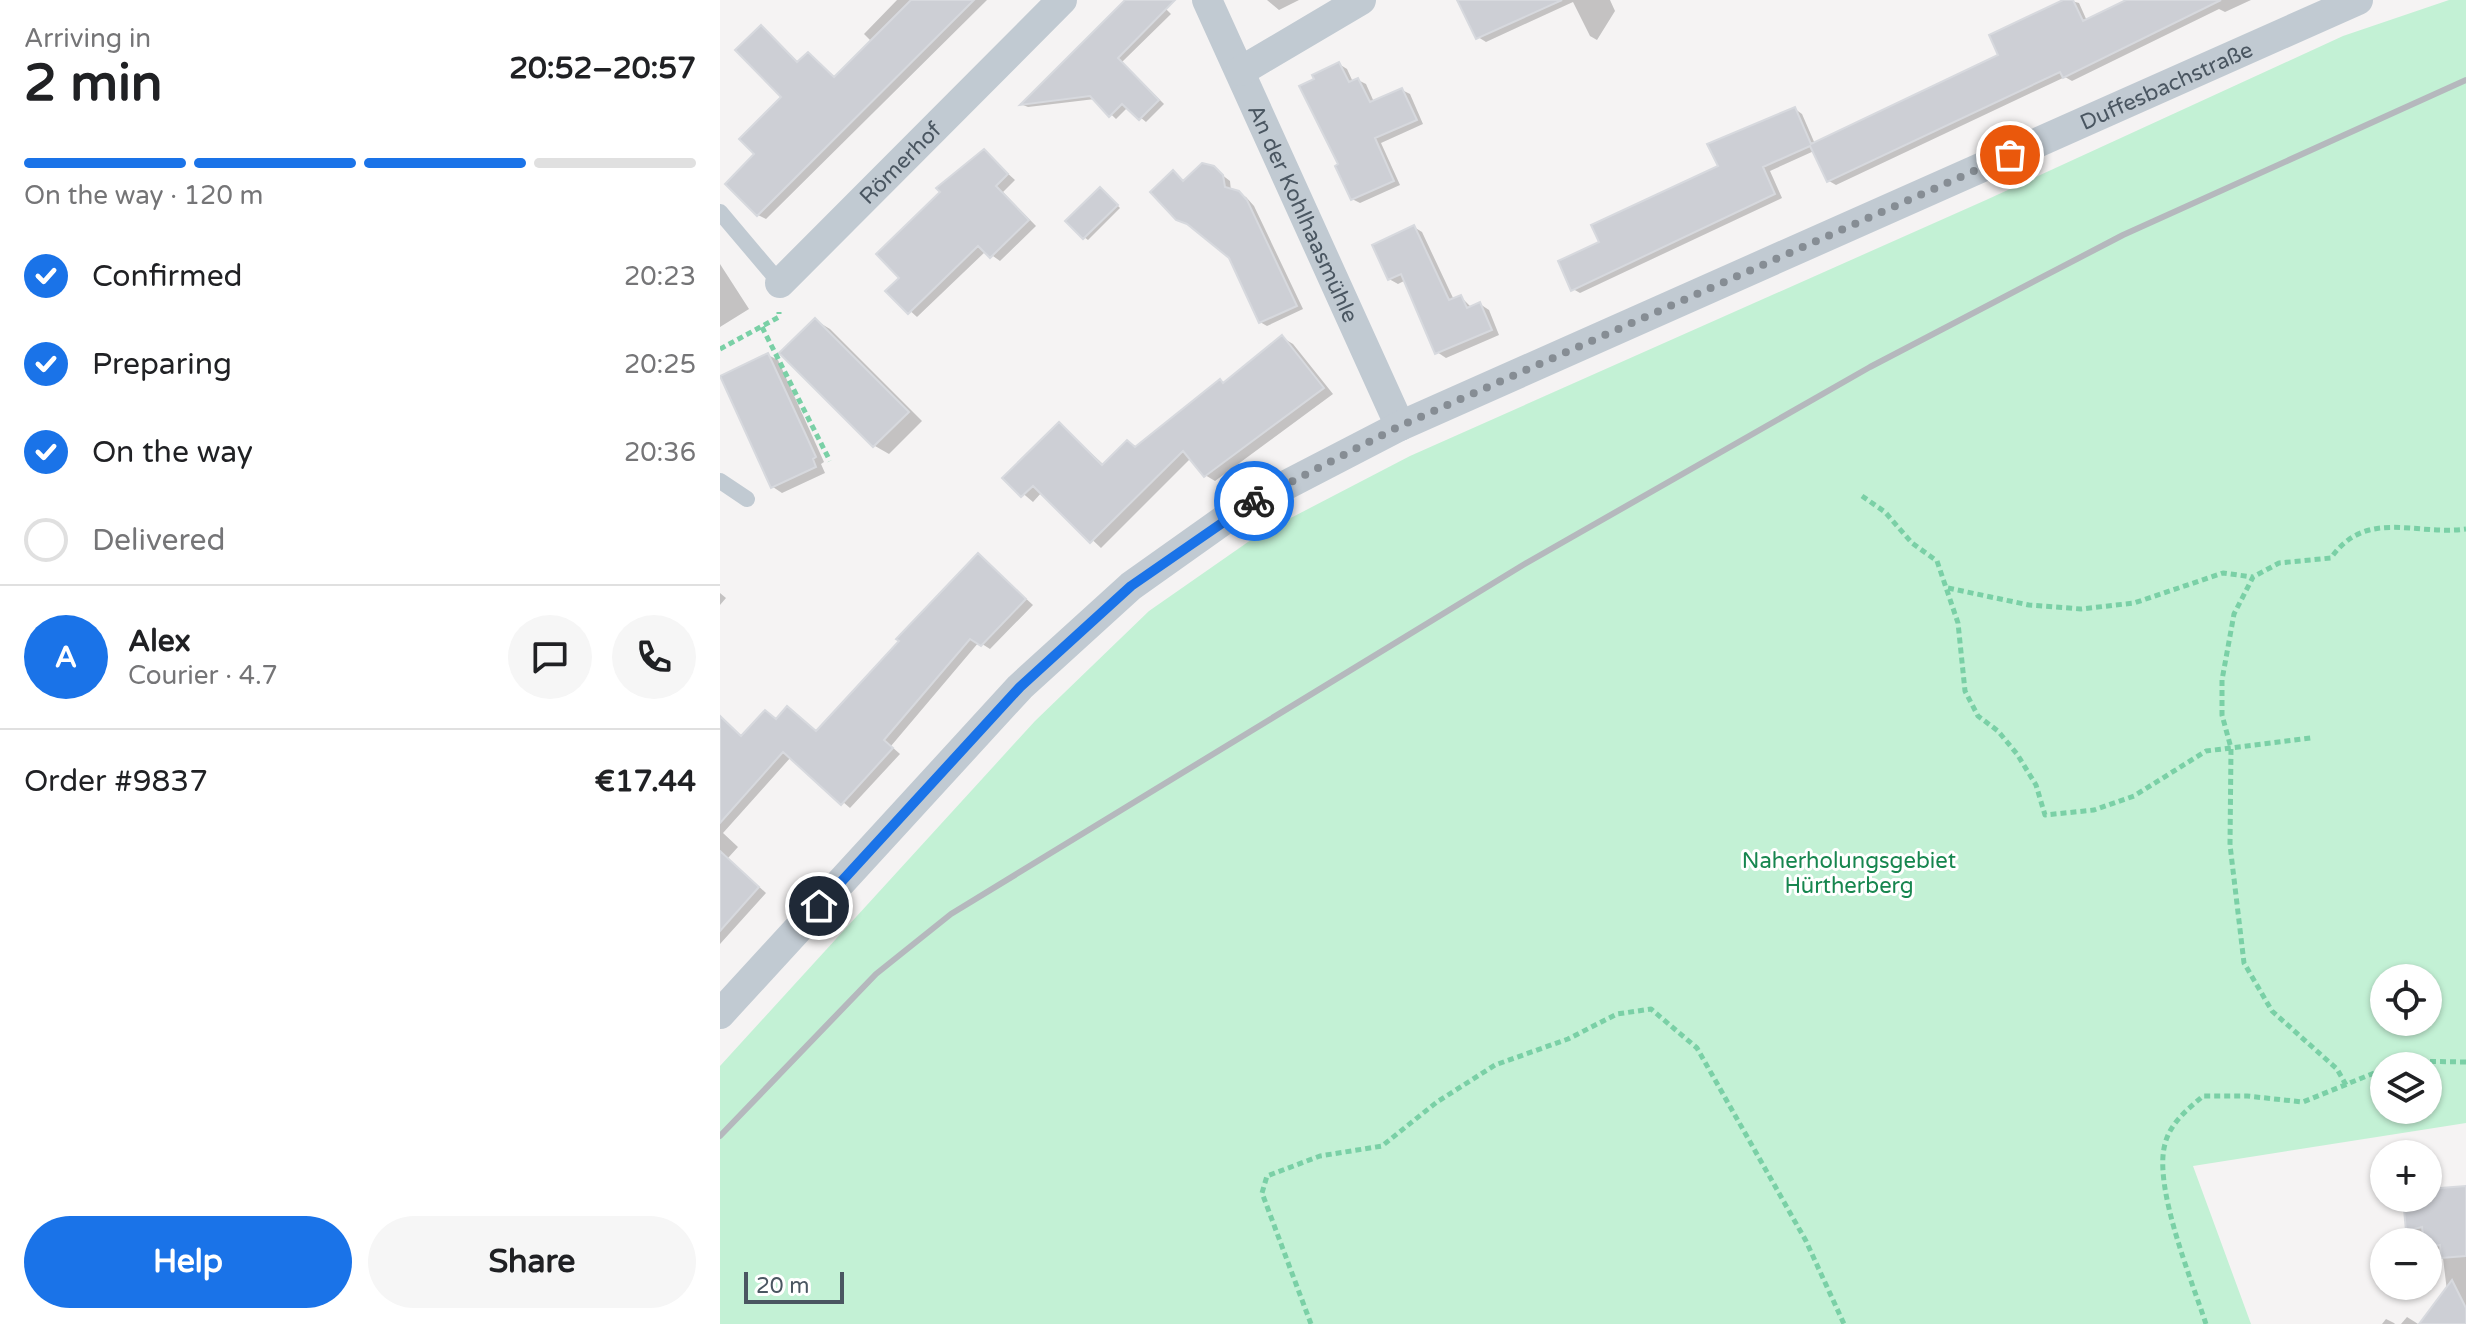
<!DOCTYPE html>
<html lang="en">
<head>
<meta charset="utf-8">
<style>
	:root { --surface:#fff; --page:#f6f6f6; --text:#202124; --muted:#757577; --line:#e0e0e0; --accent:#1a73e8 }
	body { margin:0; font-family:"Varela Round",sans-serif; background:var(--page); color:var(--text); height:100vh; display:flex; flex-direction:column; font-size:30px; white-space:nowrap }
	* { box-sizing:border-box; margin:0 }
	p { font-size:26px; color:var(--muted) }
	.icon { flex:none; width:44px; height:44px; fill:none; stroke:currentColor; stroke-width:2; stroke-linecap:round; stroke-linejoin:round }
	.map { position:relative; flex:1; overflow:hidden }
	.panel { display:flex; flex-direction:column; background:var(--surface); width:720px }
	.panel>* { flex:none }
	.controls { position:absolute; left:1650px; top:964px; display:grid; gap:16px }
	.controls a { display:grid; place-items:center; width:72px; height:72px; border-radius:50%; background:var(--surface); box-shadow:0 2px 6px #0004; font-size:40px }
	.scale { position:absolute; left:24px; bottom:20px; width:100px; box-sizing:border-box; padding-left:8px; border:4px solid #4a5661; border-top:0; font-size:22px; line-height:28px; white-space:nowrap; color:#4a5661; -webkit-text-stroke:6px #fff; paint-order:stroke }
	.pin { position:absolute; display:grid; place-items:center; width:68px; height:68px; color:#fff; margin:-34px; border:4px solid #fff; border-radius:50%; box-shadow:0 2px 8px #0007 }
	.courier { position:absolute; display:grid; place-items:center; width:80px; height:80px; margin:-40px; border:6px solid #1a73e8; border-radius:50%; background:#fff; color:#222; box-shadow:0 2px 10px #0007 }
	.headline em { font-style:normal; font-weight:700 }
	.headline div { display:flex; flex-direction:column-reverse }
	.headline { display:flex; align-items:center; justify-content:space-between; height:136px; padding:0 24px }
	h1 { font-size:52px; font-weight:700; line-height:60px }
	.bar { display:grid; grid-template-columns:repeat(4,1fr); gap:12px 8px; align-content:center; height:96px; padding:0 24px }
	.bar i { height:10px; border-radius:6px; background:var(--line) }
	.bar .current { background:var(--accent) }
	.bar p { grid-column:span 4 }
	.line { display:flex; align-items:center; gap:20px; padding:0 24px; border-top:2px solid var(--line) }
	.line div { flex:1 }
	.round { display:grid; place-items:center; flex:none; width:84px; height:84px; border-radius:42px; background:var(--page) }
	ol { padding:0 24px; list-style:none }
	li { display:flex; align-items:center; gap:24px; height:88px }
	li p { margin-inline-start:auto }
	li .icon { padding:8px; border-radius:50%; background:var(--accent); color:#fff; stroke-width:4 }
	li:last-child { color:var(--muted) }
	li i { width:44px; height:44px; border:4px solid var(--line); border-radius:50% }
	.action { display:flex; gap:16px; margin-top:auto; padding:16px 24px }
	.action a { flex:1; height:92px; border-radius:48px; background:var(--accent); color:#fff; font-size:32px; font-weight:700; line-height:92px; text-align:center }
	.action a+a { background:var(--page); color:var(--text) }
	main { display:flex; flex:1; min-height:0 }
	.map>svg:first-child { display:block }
	.green { fill:#c3f1d5; fill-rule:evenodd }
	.shadow { fill:#0003 }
	.building { fill:#cdcfd5; stroke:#d7d9de; stroke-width:2 }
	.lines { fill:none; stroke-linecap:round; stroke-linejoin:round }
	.path { stroke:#7ad0a6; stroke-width:5; stroke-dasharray:6 4; stroke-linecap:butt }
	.lane { stroke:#c1cad2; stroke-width:16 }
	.street { stroke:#c1cad2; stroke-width:30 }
	.rail { stroke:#b5b8bd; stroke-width:6 }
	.done { stroke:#868d94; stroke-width:8; stroke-dasharray:0 14.4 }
	.route { stroke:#1a73e8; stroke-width:10 }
	.labels { text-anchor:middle; stroke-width:6; stroke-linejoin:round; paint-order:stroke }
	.street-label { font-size:22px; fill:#4a5661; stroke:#fff }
	.park-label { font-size:22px; fill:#17864f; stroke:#fff }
</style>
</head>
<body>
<main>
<section class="panel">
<div class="headline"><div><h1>2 min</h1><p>Arriving in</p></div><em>20:52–20:57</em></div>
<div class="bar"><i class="current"></i><i class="current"></i><i class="current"></i><i></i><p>On the way · 120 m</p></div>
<ol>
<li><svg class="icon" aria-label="check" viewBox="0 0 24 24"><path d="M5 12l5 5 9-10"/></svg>Confirmed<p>20:23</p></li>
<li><svg class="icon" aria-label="check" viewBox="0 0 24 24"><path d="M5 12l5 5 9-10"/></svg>Preparing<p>20:25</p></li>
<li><svg class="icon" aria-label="check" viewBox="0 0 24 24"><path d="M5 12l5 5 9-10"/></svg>On the way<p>20:36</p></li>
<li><i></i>Delivered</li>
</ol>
<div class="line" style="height:144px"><b class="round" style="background:var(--accent);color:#fff">A</b><div><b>Alex</b><p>Courier · 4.7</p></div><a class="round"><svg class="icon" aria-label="chat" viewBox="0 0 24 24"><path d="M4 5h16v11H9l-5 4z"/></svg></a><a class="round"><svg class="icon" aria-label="phone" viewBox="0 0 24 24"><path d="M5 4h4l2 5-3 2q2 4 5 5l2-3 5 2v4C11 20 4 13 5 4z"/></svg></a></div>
<div class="line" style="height:104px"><div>Order #9837</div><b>€17.44</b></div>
<div class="action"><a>Help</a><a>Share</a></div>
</section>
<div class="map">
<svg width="1746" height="1324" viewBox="0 0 1746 1324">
	<rect width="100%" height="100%" fill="#f5f3f3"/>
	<path class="green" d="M1729,0H1746V1123L1473,1166L1531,1324H0V1066L315,721L429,611L538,535L690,456L1266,200L1623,36ZM1708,978V1022H1664V978ZM1708,1066V1110H1664V1066Z"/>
	<path class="shadow" d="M177,0H267L46,219L38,215L12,188L37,154L64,97L41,27L79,63L89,54L116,78L152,42L144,34Z
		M408,0H437L451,14L402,62L444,104L426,122L408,107L396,119L375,99L308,107L303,105Z
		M547,0H579L559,10Z
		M740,0H890L895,11L877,40L870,36L853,2L766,42L758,37Z
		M1348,0L1359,3L1367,21L1410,0H1531L1505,12L1499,9L1352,81L1345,77L1116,185L1109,181L1094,151L1050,171L1062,198L860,293L853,289L882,243L1001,167L1075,109L1082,114L1095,144L1281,56Z
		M619,64L627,69L633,82L638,80L646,84L654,102L682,90L690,94L703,124L661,143L680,185L640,203L632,199L621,165Z
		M264,152L295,180L283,192L316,226L280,261L266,251L197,317L168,291L182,278L223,192Z
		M493,168L510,181L511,191L526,197L534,206L583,309L547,326L540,322L510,257L453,173L465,182Z
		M384,192L400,208L368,240L364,237Z
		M694,227L702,232L734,300L741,297L752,308L760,304L769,310L779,335L726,358L717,352L686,280L678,284L669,279Z
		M0,264L29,309L0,327Z
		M95,320L110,329L202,421L169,454L155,446L62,353Z
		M563,338L573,344L613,394L495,481L485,475L471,458L381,548L322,492L313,502L285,478L339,424L384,465L408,442L417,447Z
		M48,355L58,360L104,462L101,464L105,473L62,493L53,487Z
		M259,556L313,605L270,649L259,642L171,746L180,754L130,808L71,757L3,833L18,847L8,858L46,893L0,944V761L57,720L76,714L98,733Z
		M0,593L6,598L0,605Z
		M1746,1188V1324H1701L1727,1291L1722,1250L1708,1247L1705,1233L1696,1235L1688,1230L1693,1198H1708V1191Z
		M1687,1317L1695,1322L1698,1324H1681Z
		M1666,1319L1674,1323L1675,1324H1662Z"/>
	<path class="building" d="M191,0H254L37,216L5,184L34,154L19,139L61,97L15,50L41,25L77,62L88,52L114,77Z
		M405,0H455L398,58L439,100L419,120L402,104L389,117L370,96L300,105Z
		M737,0H842L756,39Z
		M1343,0H1353L1363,21L1406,0H1501L1343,78L1340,72L1107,182L1090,146L1043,167L1055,194L851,291L838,261L879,242L871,225L998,166L987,144L1075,107L1091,144L1278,55L1269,35Z
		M619,62L629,82L638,78L650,102L682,88L697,120L655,138L674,181L631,200L615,166L618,164L579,86L594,79L592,75Z
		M264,149L288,174L276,186L309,220L270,258L258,246L188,314L165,291L179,278L156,254L220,192L216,188Z
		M482,163L494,166L503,175L505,187L519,191L527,200L577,306L539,323L509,258L467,224L456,220L430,192L453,170L463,181Z
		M380,187L398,205L363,239L345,221Z
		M694,225L729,300L741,295L747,308L760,302L772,330L715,354L681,274L668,280L652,245Z
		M95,318L189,412L153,447L59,353Z
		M562,335L604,388L484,477L463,451L370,543L313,486L301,497L282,478L339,422L382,465L407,440L415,447L500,379L503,383Z
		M48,353L96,457L93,459L96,467L51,488L0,376Z
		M258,553L306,599L261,646L250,639L164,740L173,748L121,805L63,752L0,823V716L21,736L45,710L56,719L67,706L96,731L179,641L176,639Z
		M0,851L39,887L0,931Z
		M1746,1186V1256L1721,1258L1720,1245L1708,1247V1242H1704L1702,1227L1686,1231L1683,1198H1708V1189Z
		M1732,1280L1746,1308V1324H1699Z"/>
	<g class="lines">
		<path class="path" d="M42,327L110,461
			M0,349L59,317V312
			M1142,496L1165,512L1192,543L1217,561L1238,623L1245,691L1258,716L1278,731L1297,754L1316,785L1325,815L1374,810L1414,796L1486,751L1591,738
			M1228,588L1309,605L1361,609L1414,603L1503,573L1533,577
			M1671,1066L1683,1061L1746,1062
			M1626,1085L1617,1069L1552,1011L1524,963L1510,845L1511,748L1502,715V680L1514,614L1533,577L1559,563L1611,558C1646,508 1695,536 1746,529
			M591,1324L542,1193L547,1176L600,1156L662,1146L717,1102L775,1065L848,1039L897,1014L931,1009L977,1048L1086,1241L1124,1324
			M1486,1324C1472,1281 1433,1187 1445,1144C1450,1123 1468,1109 1483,1096H1527L1583,1102L1664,1069"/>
		<path class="lane" d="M0,212L60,283
			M0,481L27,499"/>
		<g class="street">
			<path id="s1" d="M487,0L680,426"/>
			<path d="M521,71L641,0"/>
			<path id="s2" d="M60,283L342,0"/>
			<path id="s3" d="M0,1014L300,687L411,586L518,510L680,426L1638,0"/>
		</g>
		<path class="rail" d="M0,1136L156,974L231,914L803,565L1150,367L1403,235L1746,80"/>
	</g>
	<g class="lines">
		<path class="done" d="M534,501L680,426L1290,155"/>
		<path class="route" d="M99,906L300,687L411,586L534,501"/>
	</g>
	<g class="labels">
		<g class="street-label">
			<text dy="8" stroke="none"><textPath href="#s3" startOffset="1746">Duffesbachstraße</textPath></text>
			<text dy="8" stroke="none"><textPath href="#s2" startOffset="170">Römerhof</textPath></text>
			<text dy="8" stroke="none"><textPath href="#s1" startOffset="234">An der Kohlhaasmühle</textPath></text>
		</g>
		<g class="park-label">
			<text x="1129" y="868">Naherholungsgebiet<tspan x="1129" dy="25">Hürtherberg</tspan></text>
		</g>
	</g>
</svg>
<div class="controls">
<a><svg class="icon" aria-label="locate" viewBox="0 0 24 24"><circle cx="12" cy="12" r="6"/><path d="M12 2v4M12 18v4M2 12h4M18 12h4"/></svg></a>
<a><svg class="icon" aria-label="layers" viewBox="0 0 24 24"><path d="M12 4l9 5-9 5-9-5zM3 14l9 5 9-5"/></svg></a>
<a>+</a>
<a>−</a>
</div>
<div class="scale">20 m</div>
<div class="pin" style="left:1290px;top:155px;background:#ea580c"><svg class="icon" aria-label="bag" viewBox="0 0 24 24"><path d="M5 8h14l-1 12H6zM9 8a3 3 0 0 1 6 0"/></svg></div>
<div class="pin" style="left:99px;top:906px;background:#1f2937"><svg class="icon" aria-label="home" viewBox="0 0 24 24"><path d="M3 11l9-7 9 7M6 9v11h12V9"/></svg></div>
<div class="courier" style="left:534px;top:501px"><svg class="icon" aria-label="bike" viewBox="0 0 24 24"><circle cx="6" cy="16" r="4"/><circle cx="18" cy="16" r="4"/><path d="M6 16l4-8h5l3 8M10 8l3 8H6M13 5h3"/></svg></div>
</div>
</main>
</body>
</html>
